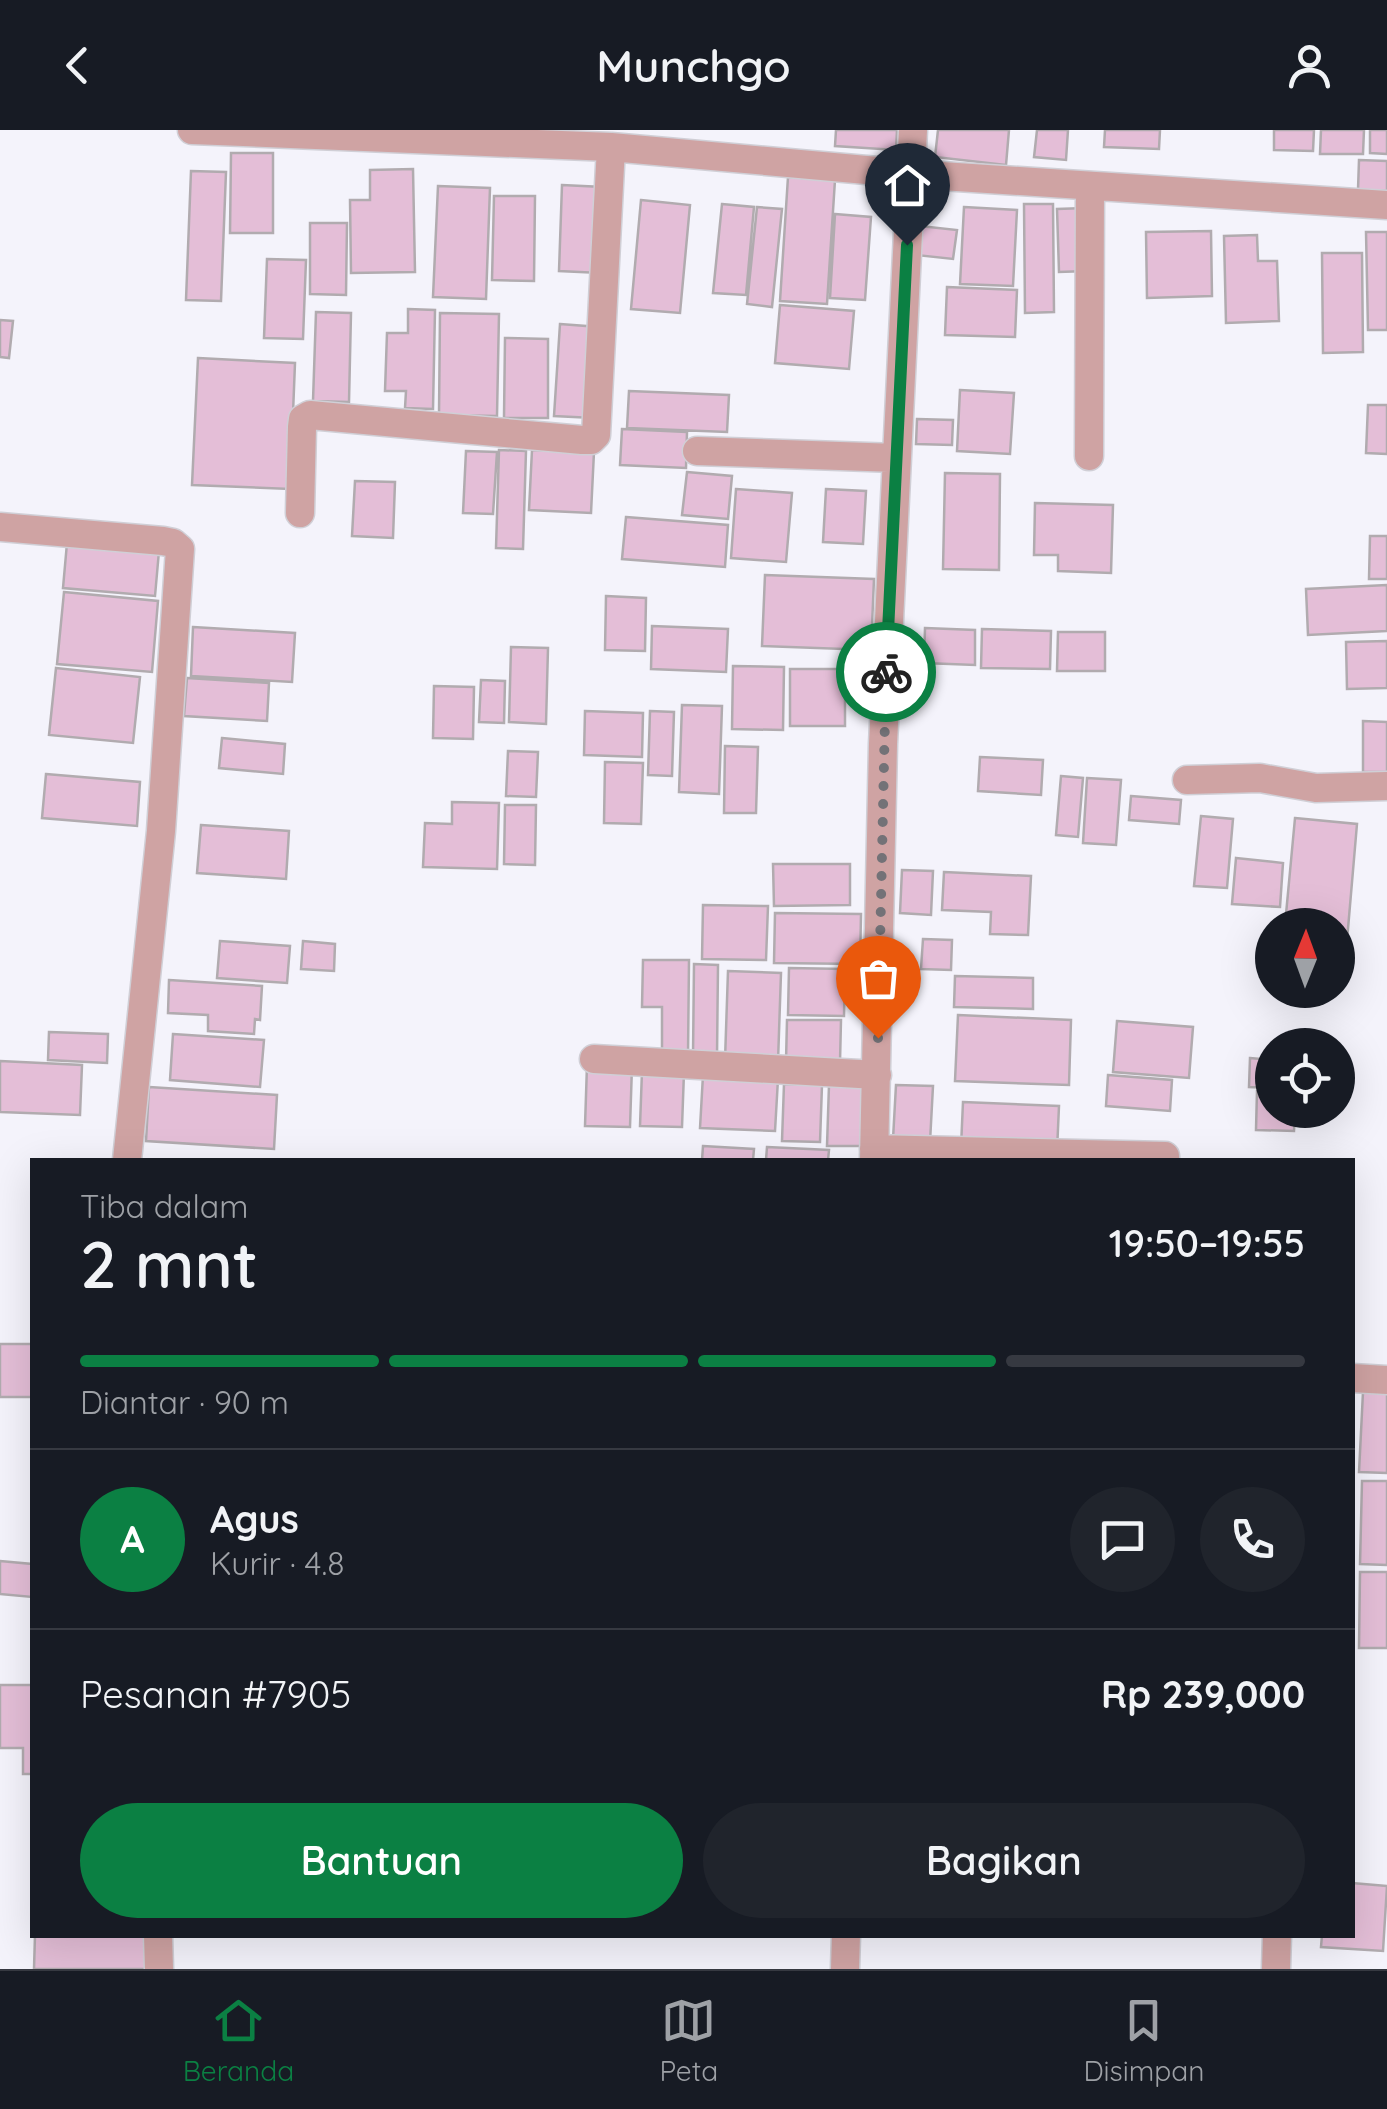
<!DOCTYPE html>
<html lang="id">
<head>
<meta charset="utf-8">
<style>
	:root { --surface:#171b24; --page:#20242c; --text:#f1f3f6; --muted:#9ea1a6; --line:#363941; --accent:#0b8043 }
	body { margin:0; font-family:Quicksand,sans-serif; background:var(--page); color:var(--text); height:100vh; display:flex; flex-direction:column; font-size:38px; white-space:nowrap }
	* { box-sizing:border-box; margin:0 }
	p { font-size:32px; color:var(--muted) }
	.icon { flex:none; width:55px; height:55px; fill:none; stroke:currentColor; stroke-width:2; stroke-linecap:round; stroke-linejoin:round }
	.map { position:relative; flex:1; overflow:hidden }
	.side { position:absolute; left:30px; top:1028px; width:1325px; height:780px; display:flex; flex-direction:column; background:var(--surface); border-radius:0px; box-shadow:0 10px 40px #0002 }
	.side>* { flex:none }
	.needle { width:65px; rotate:1deg }
	.tools { position:absolute; left:1255px; top:778px; display:grid; gap:20px }
	.tools a { display:grid; place-items:center; width:100px; height:100px; border-radius:50%; background:var(--surface); box-shadow:0 10px 40px #0002; font-size:50px }
	.pin { position:absolute; display:grid; place-items:center; width:85px; height:85px; color:#fff; margin:-102px -42px; border-radius:50% 50% 50% 0; rotate:-45deg; box-shadow:0 0 10px #0007 }
	.pin .icon { rotate:45deg }
	.courier { position:absolute; display:grid; place-items:center; width:100px; height:100px; margin:-50px; border:8px solid #0b8043; border-radius:50%; background:#fff; color:#222; box-shadow:0 2px 12px #0007 }
	.headline em { font-style:normal; font-weight:600 }
	.headline div { display:flex; flex-direction:column-reverse }
	.headline { display:flex; align-items:center; justify-content:space-between; height:170px; padding:0 50px }
	h1 { font-size:65px; font-weight:600; line-height:75px }
	.bar { display:grid; grid-template-columns:repeat(4,1fr); gap:15px 10px; align-content:center; height:120px; padding:0 50px }
	.bar i { height:12px; border-radius:8px; background:var(--line) }
	.bar .on { background:var(--accent) }
	.bar p { grid-column:span 4 }
	.line { display:flex; align-items:center; gap:25px; padding:0 50px; border-top:2px solid var(--line) }
	.line div { flex:1 }
	.round { display:grid; place-items:center; flex:none; width:105px; height:105px; border-radius:52px; background:var(--page) }
	.primary-button { display:flex; gap:20px; margin-top:auto; padding:20px 50px }
	.primary-button a { flex:1; height:115px; border-radius:60px; background:var(--accent); color:#fff; font-size:40px; font-weight:600; line-height:115px; text-align:center }
	.primary-button a+a { background:var(--page); color:var(--text) }
	header { display:flex; justify-content:space-between; align-items:center; height:130px; padding:0 50px; background:var(--surface); font-size:45px; font-weight:600 }
	.menu { display:flex; justify-content:space-around; align-items:center; height:140px; border-top:2px solid var(--line); background:var(--surface); font-size:28px; color:var(--muted) }
	.menu a { display:grid; justify-items:center; gap:5px }
	.menu .on { color:var(--accent) }
	.map>svg:first-child { display:block }
	.building { fill:#e4bed7; stroke:#b1abaf; stroke-width:2.5 }
	.lines { fill:none; stroke-linecap:round; stroke-linejoin:round }
	.minor-casing { stroke:#d0cfd6; stroke-width:31 }
	.minor { stroke:#cfa3a3; stroke-width:28 }
	.done { stroke:#737277; stroke-width:10; stroke-dasharray:0 18 }
	.route { stroke:#0b8043; stroke-width:12 }
</style>
</head>
<body>
<header><svg class="icon" aria-label="back" viewBox="0 0 24 24"><path d="M15 5l-7 7 7 7"/></svg>Munchgo<svg class="icon" aria-label="person" viewBox="0 0 24 24"><circle cx="12" cy="8" r="4"/><path d="M4 21q1-7 8-7t8 7"/></svg></header>
<div class="map">
<svg width="1387" height="1839" viewBox="0 0 1387 1839">
	<rect width="100%" height="100%" fill="#f4f3fb"/>
	<path class="building" d="M836,0H897L896,20L835,16Z
		M938,0H1009L1006,35L935,27Z
		M1037,0H1068L1066,30L1034,27Z
		M1105,0H1160L1159,19L1104,17Z
		M1274,0H1314L1313,21L1274,20Z
		M1321,0H1364L1363,24H1320Z
		M1370,0H1387V24L1370,23Z
		M231,23H273V103H230Z
		M1359,30L1387,31V61L1358,60Z
		M413,39L415,142L351,143L350,70H370V40Z
		M191,41L226,42L221,171L186,170Z
		M788,47L835,50L827,174L780,171Z
		M562,55L603,57L600,143L559,141Z
		M438,56L490,58L486,169L433,167Z
		M494,66H535L534,151L492,150Z
		M641,70L690,75L680,183L631,179Z
		M722,74L754,77L746,165L713,163Z
		M1024,74H1053L1054,182L1025,183Z
		M757,77L782,79L772,177L747,174Z
		M964,77L1017,80L1013,156L960,154Z
		M1085,78L1087,141L1059,142L1057,79Z
		M835,84L871,87L865,170L830,168Z
		M310,93H347L346,165L310,164Z
		M920,96L957,100L953,129L916,125Z
		M1211,101L1212,166L1147,168L1146,102Z
		M1366,102H1387V200H1368Z
		M1257,105L1258,131H1277L1279,191L1226,193L1224,106Z
		M1322,123H1362L1363,222L1323,223Z
		M267,129L306,130L303,209L264,208Z
		M947,157L1017,160L1015,207L945,205Z
		M780,175L854,181L849,239L775,233Z
		M408,179L435,180L433,279L405,278L406,261H385L387,203H408Z
		M316,182L351,183L349,272L313,271Z
		M440,183L499,184L497,286L439,285Z
		M0,190L13,191L9,228L0,227Z
		M560,194L599,197L593,288L554,286Z
		M505,208L548,209V288H504Z
		M198,228L295,233L290,359L192,355Z
		M960,260L1014,263L1010,324L957,321Z
		M629,261L729,265L727,302L627,298Z
		M1368,275H1387V324L1366,323Z
		M917,289L953,290L952,315L916,314Z
		M622,299L687,302L686,338L620,335Z
		M499,320L526,321L523,419L496,418Z
		M532,320L594,322L591,383L529,380Z
		M466,321L497,322L493,384L463,383Z
		M687,342L732,346L728,389L682,385Z
		M945,343L1000,344L999,440L943,439Z
		M355,351L395,352L393,408L352,406Z
		M736,359L792,363L786,432L731,428Z
		M826,359L866,361L863,414L823,412Z
		M1035,373L1113,375L1111,443L1058,441V425H1034Z
		M626,387L728,395L725,437L622,429Z
		M1370,406H1387V449H1369Z
		M67,413L159,421L155,466L63,458Z
		M765,445L874,449L871,520L762,516Z
		M1387,455V501L1308,505L1306,459Z
		M64,462L158,471L152,542L57,534Z
		M606,466L646,468L645,521L605,520Z
		M652,496L728,499L726,542L651,539Z
		M193,497L295,503L292,552L191,546Z
		M925,498L975,500V535L924,533Z
		M982,499L1051,501L1050,539L981,538Z
		M1058,502H1105V541H1057Z
		M1387,511V558L1347,559L1346,512Z
		M511,517L548,518L546,594L509,592Z
		M733,536L784,537L783,600L732,599Z
		M56,538L140,547L133,613L49,605Z
		M790,539H845V596H790Z
		M187,548L269,553L267,591L184,586Z
		M481,550L505,551L504,593L479,592Z
		M434,556L474,557L473,609L433,608Z
		M682,575L722,576L719,664L679,662Z
		M585,581L643,583L642,627L584,625Z
		M650,581L674,582L672,646L648,645Z
		M1363,591L1387,592V642H1363Z
		M222,608L285,614L283,644L219,638Z
		M725,616L758,617L756,683H724Z
		M508,621L538,622L536,667L506,666Z
		M980,627L1043,630L1041,665L978,661Z
		M605,632L643,633L641,694L604,693Z
		M46,644L140,652L137,696L42,688Z
		M1061,646L1083,648L1078,707L1056,705Z
		M1087,648L1121,650L1116,715L1083,713Z
		M1131,666L1181,670L1179,694L1129,690Z
		M452,672L499,673L497,739L423,737L425,693L452,694Z
		M505,675H536L535,735L504,734Z
		M1201,686L1233,689L1227,758L1194,756Z
		M1295,688L1357,694L1346,822L1338,821V795H1285Z
		M201,695L289,701L286,749L197,743Z
		M1236,728L1283,733L1280,777L1232,774Z
		M773,734H850V775L774,776Z
		M902,740L933,741L931,785L900,783Z
		M944,742L1031,746L1028,805L990,804L991,782L942,780Z
		M703,775L768,776L766,830L702,829Z
		M775,783L861,784L860,834L774,833Z
		M923,809L952,810L951,840L921,839Z
		M220,811L290,816L287,853L217,848Z
		M303,811L335,814L334,841L301,839Z
		M643,830H689L688,926H662V877H642Z
		M694,834L718,835L717,926H693Z
		M789,838L845,839L844,886L788,885Z
		M728,841L781,843L778,932L725,930Z
		M955,846L1033,848V879L954,877Z
		M169,850L262,856L260,890L255,889L254,904L208,901V885L168,883Z
		M958,885L1071,890L1069,955L955,951Z
		M787,890H841L840,932L786,931Z
		M1117,891L1193,897L1189,948L1113,942Z
		M49,902L108,904L107,933L48,930Z
		M173,904L264,910L260,957L170,950Z
		M1250,928L1272,930V958L1249,957Z
		M0,931L82,935L80,985L0,982Z
		M587,935L632,936L630,997L585,996Z
		M642,941L684,942L682,997L640,996Z
		M703,945L778,949L775,1001L700,998Z
		M1108,945L1172,950L1170,981L1106,976Z
		M784,954L822,955L820,1012L782,1011Z
		M829,955L868,956L866,1016H827Z
		M896,955L933,956L930,1012L893,1009Z
		M149,957L277,965L274,1019L146,1011Z
		M1257,961H1272V980H1295L1294,1001L1256,1000Z
		M963,972L1059,976L1057,1021L961,1017Z
		M703,1016L754,1019L753,1030H702Z
		M767,1017L829,1020L828,1030H766Z
		M0,1214H32V1267H0Z
		M1363,1262L1387,1263V1343L1359,1342Z
		M1362,1351H1387V1435L1360,1434Z
		M0,1431L32,1434V1467L0,1464Z
		M1360,1442H1387V1518H1359Z
		M0,1555H32V1644H23V1618H0Z
		M1352,1753L1387,1756L1383,1821L1321,1817L1322,1805H1352Z
		M35,1805H149L147,1839H34Z"/>
	<g class="lines">
		<g class="minor-casing">
			<path id="minor" d="M192,0L611,17L911,44L1387,75
				M697,321L896,328
				M1089,326L1090,56
				M300,383L302,297L303,289L310,285L582,310H591L596,305L611,17
				M0,397L163,411L173,413L180,419L161,701L127,1030
				M1187,650L1260,648L1316,658L1387,656
				M594,929L877,945
				M874,1019L1165,1026V1030
				M874,1030L883,614L913,0
				M1352,1248L1387,1250
				M158,1805L159,1839
				M845,1839L846,1805
				M1276,1839L1277,1805"/>
		</g>
		<use href="#minor" class="minor"/>
	</g>
	<g class="lines">
		<path class="done" d="M878,908L886,542"/>
		<path class="route" d="M886,542L907,115"/>
	</g>
</svg>
<div class="tools">
<a><svg class="needle" viewBox="-14 -14 28 28"><path d="M0-13l5 13h-10z" fill="#e53935"/><path d="M0 13l5-13h-10z" fill="#9ea1a6"/></svg></a>
<a><svg class="icon" aria-label="locate" viewBox="0 0 24 24"><circle cx="12" cy="12" r="6"/><path d="M12 2v4M12 18v4M2 12h4M18 12h4"/></svg></a>
</div>
<div class="pin" style="left:878px;top:908px;background:#ea580c"><svg class="icon" aria-label="bag" viewBox="0 0 24 24"><path d="M5 8h14l-1 12H6zM9 8a3 3 0 0 1 6 0"/></svg></div>
<div class="pin" style="left:907px;top:115px;background:#1f2937"><svg class="icon" aria-label="home" viewBox="0 0 24 24"><path d="M3 11l9-7 9 7M6 9v11h12V9"/></svg></div>
<div class="courier" style="left:886px;top:542px"><svg class="icon" aria-label="bike" viewBox="0 0 24 24"><circle cx="6" cy="16" r="4"/><circle cx="18" cy="16" r="4"/><path d="M6 16l4-8h5l3 8M10 8l3 8H6M13 5h3"/></svg></div>
<section class="side">
<div class="headline"><div><h1>2 mnt</h1><p>Tiba dalam</p></div><em>19:50–19:55</em></div>
<div class="bar"><i class="on"></i><i class="on"></i><i class="on"></i><i></i><p>Diantar · 90 m</p></div>
<div class="line" style="height:180px"><b class="round" style="background:var(--accent);color:#fff">A</b><div><b>Agus</b><p>Kurir · 4.8</p></div><a class="round"><svg class="icon" aria-label="chat" viewBox="0 0 24 24"><path d="M4 5h16v11H9l-5 4z"/></svg></a><a class="round"><svg class="icon" aria-label="phone" viewBox="0 0 24 24"><path d="M5 4h4l2 5-3 2q2 4 5 5l2-3 5 2v4C11 20 4 13 5 4z"/></svg></a></div>
<div class="line" style="height:130px"><div>Pesanan #7905</div><b>Rp 239,000</b></div>
<div class="primary-button"><a>Bantuan</a><a>Bagikan</a></div>
</section>
</div>
<nav class="menu">
<a class="on"><svg class="icon" aria-label="home" viewBox="0 0 24 24"><path d="M3 11l9-7 9 7M6 9v11h12V9"/></svg>Beranda</a>
<a><svg class="icon" aria-label="map" viewBox="0 0 24 24"><path d="M3 6l6-2 6 2 6-2v14l-6 2-6-2-6 2zM9 4v14M15 6v14"/></svg>Peta</a>
<a><svg class="icon" aria-label="saved" viewBox="0 0 24 24"><path d="M7 4h10v16l-5-4-5 4z"/></svg>Disimpan</a>
</nav>
</body>
</html>
